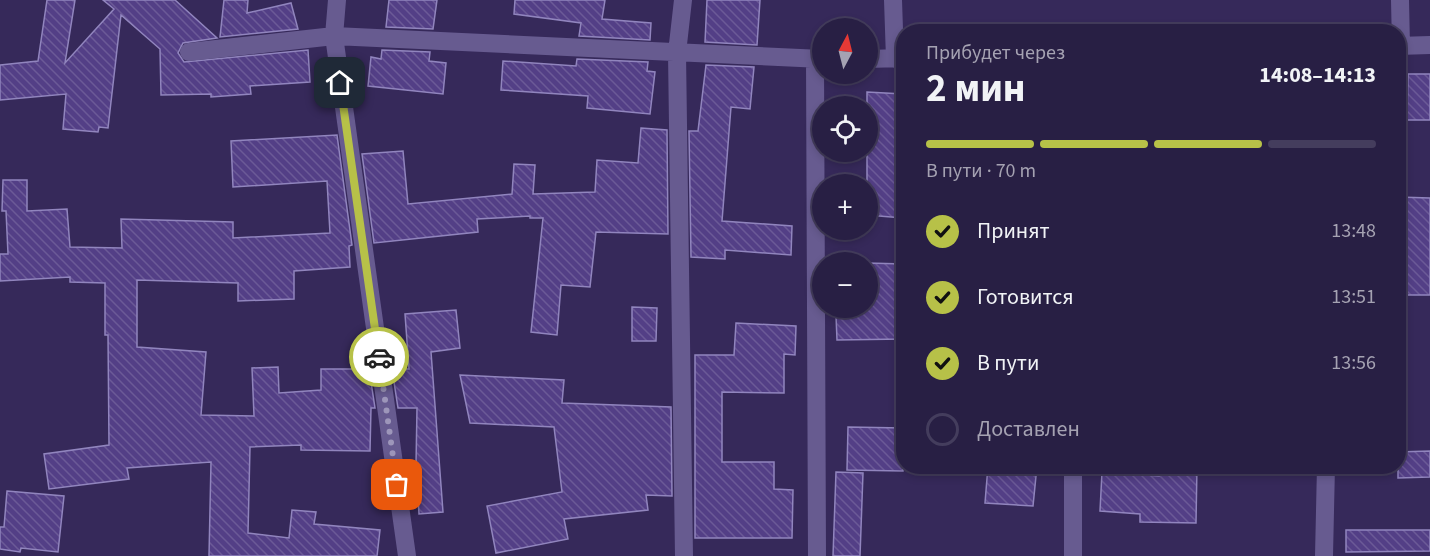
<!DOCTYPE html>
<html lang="ru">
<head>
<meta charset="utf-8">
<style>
	:root { --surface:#281f44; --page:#30274b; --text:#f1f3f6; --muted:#a5a2b2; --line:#443d5d; --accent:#b7c148 }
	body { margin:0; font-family:"Source Sans 3",sans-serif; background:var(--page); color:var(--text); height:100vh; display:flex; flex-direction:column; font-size:22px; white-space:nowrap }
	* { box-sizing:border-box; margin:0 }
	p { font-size:20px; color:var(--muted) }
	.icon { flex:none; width:33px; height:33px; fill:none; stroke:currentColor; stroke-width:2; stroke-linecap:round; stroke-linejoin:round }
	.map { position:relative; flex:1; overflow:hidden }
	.sheet { position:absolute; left:896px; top:24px; width:510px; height:450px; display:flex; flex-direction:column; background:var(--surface); border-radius:24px; box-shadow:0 3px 9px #0003,0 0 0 2px var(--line) }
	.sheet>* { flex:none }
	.needle { width:39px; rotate:7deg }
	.controls { position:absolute; left:812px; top:18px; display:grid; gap:12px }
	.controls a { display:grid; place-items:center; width:66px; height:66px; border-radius:50%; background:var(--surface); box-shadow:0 3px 9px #0003,0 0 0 2px var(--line); font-size:30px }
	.pin { position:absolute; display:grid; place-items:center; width:51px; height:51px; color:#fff; margin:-26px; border-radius:12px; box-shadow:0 3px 9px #0006 }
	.courier { position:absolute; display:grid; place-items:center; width:60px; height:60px; margin:-30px; border:4px solid #b7c148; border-radius:50%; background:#fff; color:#222; box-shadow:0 2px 8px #0007 }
	.overview em { font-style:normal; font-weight:700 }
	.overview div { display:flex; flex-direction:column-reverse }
	.overview { display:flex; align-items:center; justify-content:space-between; height:102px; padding:0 30px }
	h1 { font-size:39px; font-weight:700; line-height:45px }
	.bar { display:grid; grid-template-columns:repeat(4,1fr); gap:9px 6px; align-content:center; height:72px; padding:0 30px }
	.bar i { height:8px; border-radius:4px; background:var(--line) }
	.bar .active { background:var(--accent) }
	.bar p { grid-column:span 4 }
	ol { padding:0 30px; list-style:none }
	li { display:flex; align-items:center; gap:18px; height:66px }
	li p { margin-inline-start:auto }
	li .icon { padding:6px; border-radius:50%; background:var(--accent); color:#111; stroke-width:4 }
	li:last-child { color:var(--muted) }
	li i { width:33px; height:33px; border:3px solid var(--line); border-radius:50% }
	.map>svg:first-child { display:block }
	.building { fill:url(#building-back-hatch); stroke:#9185be; stroke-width:1.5 }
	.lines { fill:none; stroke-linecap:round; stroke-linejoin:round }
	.minor { stroke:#675b90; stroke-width:18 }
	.done { stroke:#9d96ba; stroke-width:6; stroke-dasharray:0 10.8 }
	.route { stroke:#b7c148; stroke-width:8 }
</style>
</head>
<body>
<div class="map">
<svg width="1430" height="556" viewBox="0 0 1430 556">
	<defs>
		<pattern id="building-back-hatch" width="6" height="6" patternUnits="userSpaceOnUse" patternTransform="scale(1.5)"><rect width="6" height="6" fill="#533f86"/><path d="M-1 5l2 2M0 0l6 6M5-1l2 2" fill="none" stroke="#6b5a97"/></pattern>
	</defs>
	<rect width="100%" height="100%" fill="#36295a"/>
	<path class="building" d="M47,0H75L65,63L114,9L103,0H175L217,38L183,43L178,53L184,62L308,50L310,82L250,86L251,94L211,97V94L161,95L160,49L121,15L108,128L99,127L98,132L63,129L66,94L0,100V65L38,61Z
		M224,0H248L247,13L291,3L298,29L220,37Z
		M389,0H437L433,29L386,27Z
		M515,0H605L602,19L651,23L650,40L579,36L581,23L514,14Z
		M707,0H760L757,45L705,42Z
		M382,50L430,52L429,61L446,63L443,94L368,86L371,57L381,59Z
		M577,59L648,62L647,71L655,72L650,114L587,108L588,96L501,90L503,61L576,66Z
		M706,65L754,67L750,109L731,107L722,221L792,226L791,255L725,250V259L691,257L689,131H698Z
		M1408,74H1430V120H1407Z
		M867,92L903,94V218L867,215Z
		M641,128L667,130L668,234L596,232L590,287L561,285L557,335L531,332L543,218H530V216L477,219L478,232L374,243L362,154L403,151L408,204L512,194L514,164L535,165L533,194L595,192L597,160L638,163Z
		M337,135L352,245L349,246L350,267L294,271V299L238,301V283L137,280V347L206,352L201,415L254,416L252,368L278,367L279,393L321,390V369H369L375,408H371L370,451L301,450V445L250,447L248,533L289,538L292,510L316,512L314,524L380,530L377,556H209L211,462L127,468L129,479L49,489L44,454L109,445L108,335H105V283L70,282V277L0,281V254H8L6,211H2L3,180H27V211L67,209L70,247L122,248L121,219L233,222V238L330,233L327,181L233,187L231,141Z
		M1398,197L1430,198V295H1398Z
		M867,263L903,264V339L837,340L836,316H847V308H867Z
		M632,307L657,308L656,341H632Z
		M456,310L460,348L431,352L443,512L419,514L416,465L417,408H398L392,369H409L405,314Z
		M736,323L796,326L795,355L784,354V393L722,392V462H774V489L793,490L792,538H695V355H734Z
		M460,375L564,380L562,403L671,407L672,496L646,495L648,510L564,519L568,539L496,553L487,506L562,492L554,427L470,423Z
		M848,427L903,428V471L847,470Z
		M1430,451V477L1398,478V452Z
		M988,466H1037L1033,506L985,503Z
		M1160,466H1197L1196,523L1140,522V514L1100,511L1102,472L1159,476Z
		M836,472L863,473L860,556H833Z
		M7,491L64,496L58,552L21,548L20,552L0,549V527H4Z
		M1346,530H1430V551L1346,552Z"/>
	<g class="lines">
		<path class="minor" d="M337,0L334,36L407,556
			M683,0L677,53L684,556
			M893,0L895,59
			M1400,0L1401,46
			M1398,46L1430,45
			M189,52L334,36L822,59
			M815,59L817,556
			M867,59L903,58
			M1073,556V466
			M1324,556L1326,466"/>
	</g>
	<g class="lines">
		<path class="done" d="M379,357L397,485"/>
		<path class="route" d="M340,83L379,357"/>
	</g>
</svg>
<div class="controls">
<a><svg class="needle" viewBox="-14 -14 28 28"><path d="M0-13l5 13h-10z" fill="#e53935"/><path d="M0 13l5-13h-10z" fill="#a5a2b2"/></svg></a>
<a><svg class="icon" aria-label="locate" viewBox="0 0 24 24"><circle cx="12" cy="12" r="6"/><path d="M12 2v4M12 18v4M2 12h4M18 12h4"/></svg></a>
<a>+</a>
<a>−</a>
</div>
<div class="pin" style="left:397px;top:485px;background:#ea580c"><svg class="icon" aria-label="bag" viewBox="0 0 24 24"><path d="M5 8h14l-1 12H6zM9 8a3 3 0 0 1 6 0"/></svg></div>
<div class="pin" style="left:340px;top:83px;background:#1f2937"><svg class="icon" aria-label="home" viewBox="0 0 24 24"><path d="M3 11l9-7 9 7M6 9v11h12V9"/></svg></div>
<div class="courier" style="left:379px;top:357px"><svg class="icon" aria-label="car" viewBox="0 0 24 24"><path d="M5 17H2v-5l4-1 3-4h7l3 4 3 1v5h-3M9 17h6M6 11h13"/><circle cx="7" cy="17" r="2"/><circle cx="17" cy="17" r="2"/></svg></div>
<section class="sheet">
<div class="overview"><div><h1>2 мин</h1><p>Прибудет через</p></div><em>14:08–14:13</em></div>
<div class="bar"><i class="active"></i><i class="active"></i><i class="active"></i><i></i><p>В пути · 70 m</p></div>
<ol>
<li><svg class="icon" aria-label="check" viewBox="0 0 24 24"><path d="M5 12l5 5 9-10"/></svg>Принят<p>13:48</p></li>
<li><svg class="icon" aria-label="check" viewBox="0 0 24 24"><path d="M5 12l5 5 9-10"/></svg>Готовится<p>13:51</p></li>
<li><svg class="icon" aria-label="check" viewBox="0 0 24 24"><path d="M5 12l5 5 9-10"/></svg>В пути<p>13:56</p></li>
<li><i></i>Доставлен</li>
</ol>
</section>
</div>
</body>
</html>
